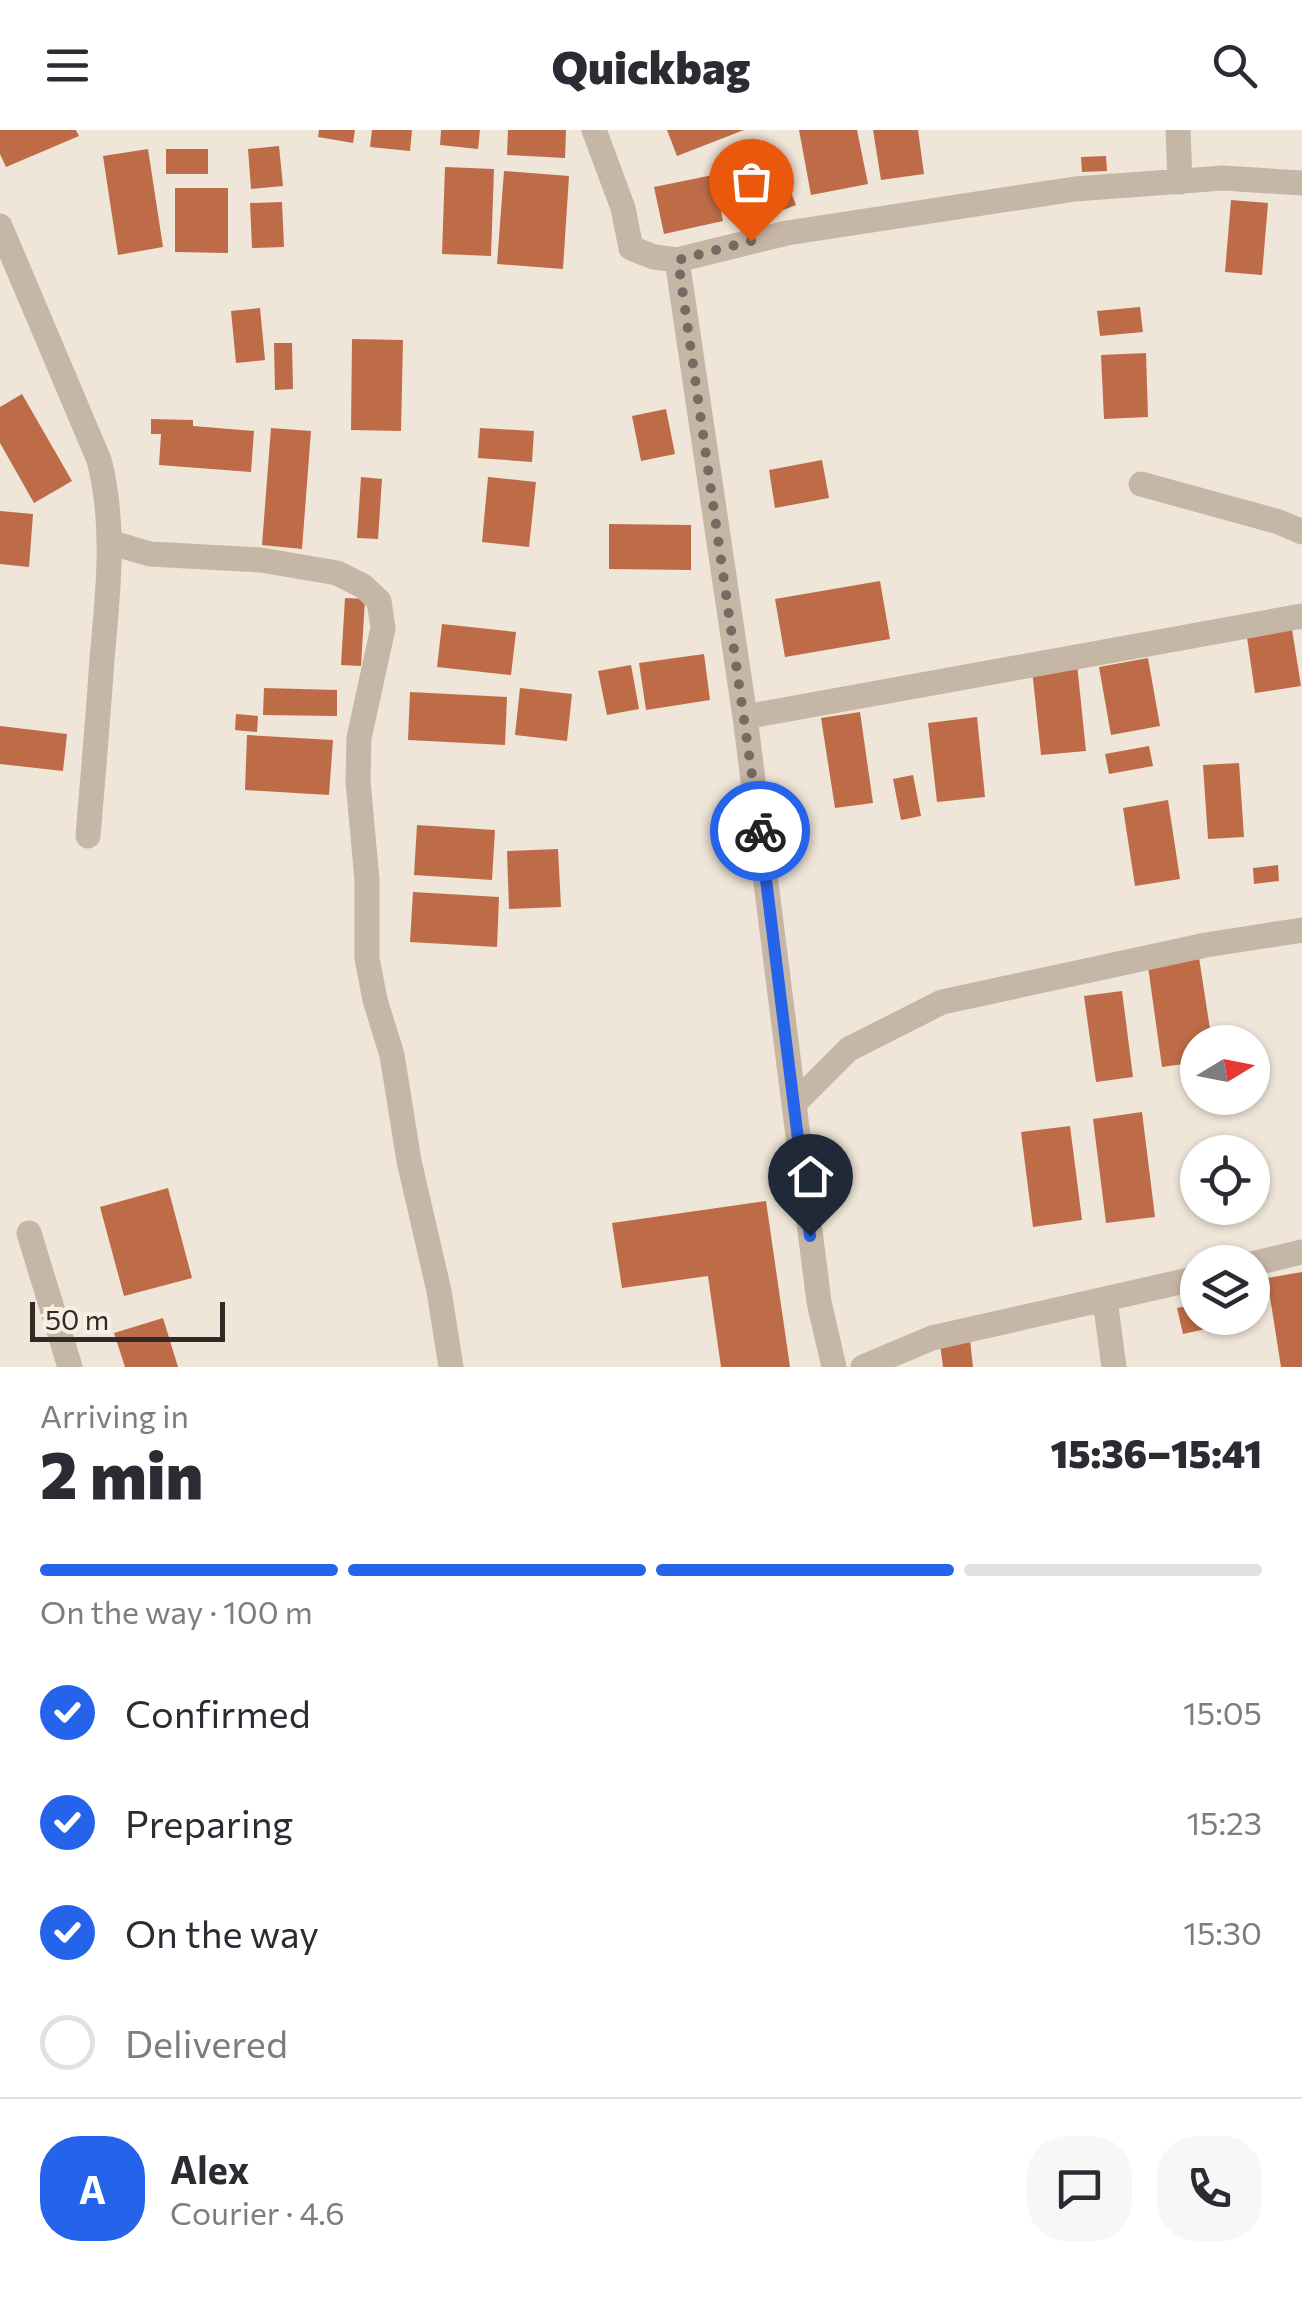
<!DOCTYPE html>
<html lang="en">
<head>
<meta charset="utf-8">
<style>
	:root { --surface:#fff; --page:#f7f7f7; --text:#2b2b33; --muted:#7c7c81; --line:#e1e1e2; --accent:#2563eb }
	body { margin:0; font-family:Commissioner,sans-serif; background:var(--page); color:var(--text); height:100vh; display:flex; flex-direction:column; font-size:38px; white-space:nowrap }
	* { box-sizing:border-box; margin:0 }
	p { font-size:32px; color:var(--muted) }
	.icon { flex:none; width:55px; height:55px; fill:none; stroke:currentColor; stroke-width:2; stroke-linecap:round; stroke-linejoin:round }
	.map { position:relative; height:1237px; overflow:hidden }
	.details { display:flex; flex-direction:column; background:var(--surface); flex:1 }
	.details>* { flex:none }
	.needle { width:65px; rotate:80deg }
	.buttons { position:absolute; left:1180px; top:895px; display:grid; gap:20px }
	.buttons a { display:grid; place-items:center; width:90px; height:90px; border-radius:50%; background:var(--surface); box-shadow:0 2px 8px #0004; font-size:50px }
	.scale { position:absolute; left:30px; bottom:25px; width:195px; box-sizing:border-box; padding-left:10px; border:5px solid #322a26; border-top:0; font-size:28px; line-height:35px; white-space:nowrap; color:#322a26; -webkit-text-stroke:8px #f7efe3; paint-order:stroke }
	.pin { position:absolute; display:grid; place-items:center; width:85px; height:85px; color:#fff; margin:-102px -42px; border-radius:50% 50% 50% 0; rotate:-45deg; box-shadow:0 0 10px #0007 }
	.pin .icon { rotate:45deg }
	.courier { position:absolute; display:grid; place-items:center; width:100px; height:100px; margin:-50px; border:8px solid #2563eb; border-radius:50%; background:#fff; color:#222; box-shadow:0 2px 12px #0007 }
	.overview em { font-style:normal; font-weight:800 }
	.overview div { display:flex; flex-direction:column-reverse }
	.overview { display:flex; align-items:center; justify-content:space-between; height:170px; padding:0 40px }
	h1 { font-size:65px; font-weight:800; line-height:75px }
	.bar { display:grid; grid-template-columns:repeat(4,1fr); gap:15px 10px; align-content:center; height:120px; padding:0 40px }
	.bar i { height:12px; border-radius:8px; background:var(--line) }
	.bar .active { background:var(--accent) }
	.bar p { grid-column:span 4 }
	.line { display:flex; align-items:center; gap:25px; padding:0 40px; border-top:2px solid var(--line) }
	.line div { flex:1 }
	.round { display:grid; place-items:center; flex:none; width:105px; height:105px; border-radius:40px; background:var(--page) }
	ol { padding:0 40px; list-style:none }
	li { display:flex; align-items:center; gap:30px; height:110px }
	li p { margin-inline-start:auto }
	li .icon { padding:10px; border-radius:50%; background:var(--accent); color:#fff; stroke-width:4 }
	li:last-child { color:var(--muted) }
	li i { width:55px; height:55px; border:5px solid var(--line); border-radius:50% }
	header { display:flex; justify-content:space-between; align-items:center; height:130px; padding:0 40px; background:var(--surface); font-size:45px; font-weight:800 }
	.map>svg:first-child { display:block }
	.building { fill:#be6c47 }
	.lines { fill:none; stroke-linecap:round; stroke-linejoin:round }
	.minor { stroke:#c6b6a5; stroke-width:25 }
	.done { stroke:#746b64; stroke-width:10; stroke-dasharray:0 18 }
	.route { stroke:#2563eb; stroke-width:12 }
</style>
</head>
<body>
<header><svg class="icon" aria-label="menu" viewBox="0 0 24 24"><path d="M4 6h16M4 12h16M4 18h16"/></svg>Quickbag<svg class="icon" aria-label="search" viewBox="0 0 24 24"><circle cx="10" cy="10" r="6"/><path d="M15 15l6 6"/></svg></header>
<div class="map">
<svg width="1302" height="1237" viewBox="0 0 1302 1237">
	<rect width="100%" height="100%" fill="#efe5d8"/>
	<path class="building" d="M0,0H76L79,6L6,37L0,24Z
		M319,0H355L353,13L318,7Z
		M372,0H412L410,21L370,17Z
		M441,0H480L478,19L440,15Z
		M508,0H566L565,28L507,25Z
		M667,0H744L677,26Z
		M799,0H857L868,54L811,65Z
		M873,0H918L924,44L881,50Z
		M279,16L283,56L251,59L248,19Z
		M774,18L796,75L754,91L732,34Z
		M148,19L163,117L118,125L103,26Z
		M166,19H208V44H166Z
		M1106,26L1107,41L1082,42L1081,27Z
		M445,37L494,39L491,126L442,124Z
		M504,41L569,46L563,139L497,134Z
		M713,45L723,91L664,104L654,57Z
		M175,58H228V123L175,122Z
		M1231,70L1268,73L1262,145L1225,142Z
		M282,72L284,117L252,118L250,73Z
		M1140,177L1143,202L1100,206L1097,181Z
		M260,178L265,230L236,233L231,181Z
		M352,209L403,210L401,301L351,300Z
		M274,213H292L293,259L275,260Z
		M1146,223L1148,287L1104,289L1101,225Z
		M22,264L72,351L34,373L0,313V277Z
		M666,279L675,324L641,331L632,286Z
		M151,289L193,290V296L254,301L251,342L159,335L161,304H151Z
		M271,298L311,301L302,419L262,415Z
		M480,298L534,301L532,332L478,328Z
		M822,330L829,368L775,378L769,340Z
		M361,347L382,349L378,409L357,408Z
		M488,347L536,352L529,417L482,412Z
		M0,381L33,384L29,437L0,434Z
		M609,394L691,395V440L609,439Z
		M880,451L890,509L785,527L775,469Z
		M345,468L365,469L361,536L341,535Z
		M1291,493L1301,556L1255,563L1246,500Z
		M442,494L516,502L511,545L437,537Z
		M704,524L710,570L646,580L639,533Z
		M1148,528L1160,596L1111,605L1099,537Z
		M1077,534L1086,621L1041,625L1032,539Z
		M631,535L639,579L607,585L598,541Z
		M264,558L337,560V586L263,585Z
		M520,558L572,564L567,611L515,605Z
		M410,562L507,567L505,615L408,610Z
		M860,582L873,673L835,678L821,588Z
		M236,584L258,586L257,602L235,600Z
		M977,587L985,667L937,672L928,593Z
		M0,596L67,604L63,641L0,634Z
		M247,605L333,610L329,665L245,660Z
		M1149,616L1153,636L1109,644L1105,624Z
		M1239,633L1244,707L1208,709L1203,635Z
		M913,645L921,686L901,690L893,649Z
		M1168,670L1180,749L1135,756L1123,678Z
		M417,695L495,700L492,750L414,745Z
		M558,719L561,777L509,779L507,721Z
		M1278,735L1279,751L1254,754L1253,738Z
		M413,762L499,767L497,817L410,812Z
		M1198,821L1212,912H1198V932L1162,937L1147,829Z
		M1122,861L1133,947L1096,952L1084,866Z
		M1142,982L1155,1087L1106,1093L1093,989Z
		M1070,996L1082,1090L1033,1097L1021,1002Z
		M168,1058L192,1148L124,1166L100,1077Z
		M766,1071L790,1237H721L708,1146L622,1158L612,1093Z
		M1302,1142V1237H1281L1267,1148Z
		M1198,1174V1188H1232L1233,1193L1183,1204L1177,1178Z
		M163,1188L178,1237H125L114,1203Z
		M970,1210L973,1237H943L940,1214Z"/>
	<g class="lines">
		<path class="minor" d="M594,0L623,78L631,118L654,127L677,130L787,103L1075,59L1223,48L1302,53
			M1178,0L1180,52
			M0,96L99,330C116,395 108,463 102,529C98,588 93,647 88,706
			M677,130L745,587L819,1172L834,1237
			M1141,354L1279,392L1302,402
			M109,412L150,424L261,430L337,443L363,456L379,471L383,498L359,608L358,651L367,750V828L375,870L392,925L409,1031L439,1161L451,1237
			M745,587L1302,486
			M796,972L849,919L942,872L1206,815L1302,800
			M29,1103L70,1237
			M1252,1134L1302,1122
			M1105,1170L1114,1237
			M863,1237L932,1208L1198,1148"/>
	</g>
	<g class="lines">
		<path class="done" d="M751,111L678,130L760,701"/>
		<path class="route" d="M760,701L810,1106"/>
	</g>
</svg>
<div class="buttons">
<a><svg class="needle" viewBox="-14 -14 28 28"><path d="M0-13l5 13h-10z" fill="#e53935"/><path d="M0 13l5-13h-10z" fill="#7c7c81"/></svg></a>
<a><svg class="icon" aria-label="locate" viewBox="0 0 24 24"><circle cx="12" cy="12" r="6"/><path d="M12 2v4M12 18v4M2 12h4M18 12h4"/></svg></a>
<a><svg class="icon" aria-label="layers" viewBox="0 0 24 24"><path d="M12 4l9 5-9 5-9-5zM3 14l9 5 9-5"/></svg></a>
</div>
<div class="scale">50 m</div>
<div class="pin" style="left:751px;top:111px;background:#ea580c"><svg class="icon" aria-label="bag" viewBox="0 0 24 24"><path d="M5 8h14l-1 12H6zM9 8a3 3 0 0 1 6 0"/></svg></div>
<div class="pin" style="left:810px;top:1106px;background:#1f2937"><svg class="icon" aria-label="home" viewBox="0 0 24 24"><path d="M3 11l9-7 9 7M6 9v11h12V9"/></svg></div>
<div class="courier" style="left:760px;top:701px"><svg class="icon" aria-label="bike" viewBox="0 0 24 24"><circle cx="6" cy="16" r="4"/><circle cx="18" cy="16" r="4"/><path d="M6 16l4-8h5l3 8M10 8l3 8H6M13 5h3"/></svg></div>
</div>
<section class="details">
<div class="overview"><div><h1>2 min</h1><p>Arriving in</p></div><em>15:36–15:41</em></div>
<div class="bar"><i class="active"></i><i class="active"></i><i class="active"></i><i></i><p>On the way · 100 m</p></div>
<ol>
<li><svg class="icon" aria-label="check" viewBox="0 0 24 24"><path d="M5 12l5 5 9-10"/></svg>Confirmed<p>15:05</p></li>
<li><svg class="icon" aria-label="check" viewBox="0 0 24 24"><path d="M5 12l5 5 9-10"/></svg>Preparing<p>15:23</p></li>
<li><svg class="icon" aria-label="check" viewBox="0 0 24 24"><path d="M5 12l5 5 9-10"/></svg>On the way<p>15:30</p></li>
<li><i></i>Delivered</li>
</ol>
<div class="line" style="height:180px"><b class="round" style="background:var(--accent);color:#fff">A</b><div><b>Alex</b><p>Courier · 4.6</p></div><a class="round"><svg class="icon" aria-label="chat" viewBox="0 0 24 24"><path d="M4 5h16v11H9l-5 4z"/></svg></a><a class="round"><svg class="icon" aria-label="phone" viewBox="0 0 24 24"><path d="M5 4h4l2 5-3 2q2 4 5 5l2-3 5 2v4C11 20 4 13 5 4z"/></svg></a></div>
</section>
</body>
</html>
